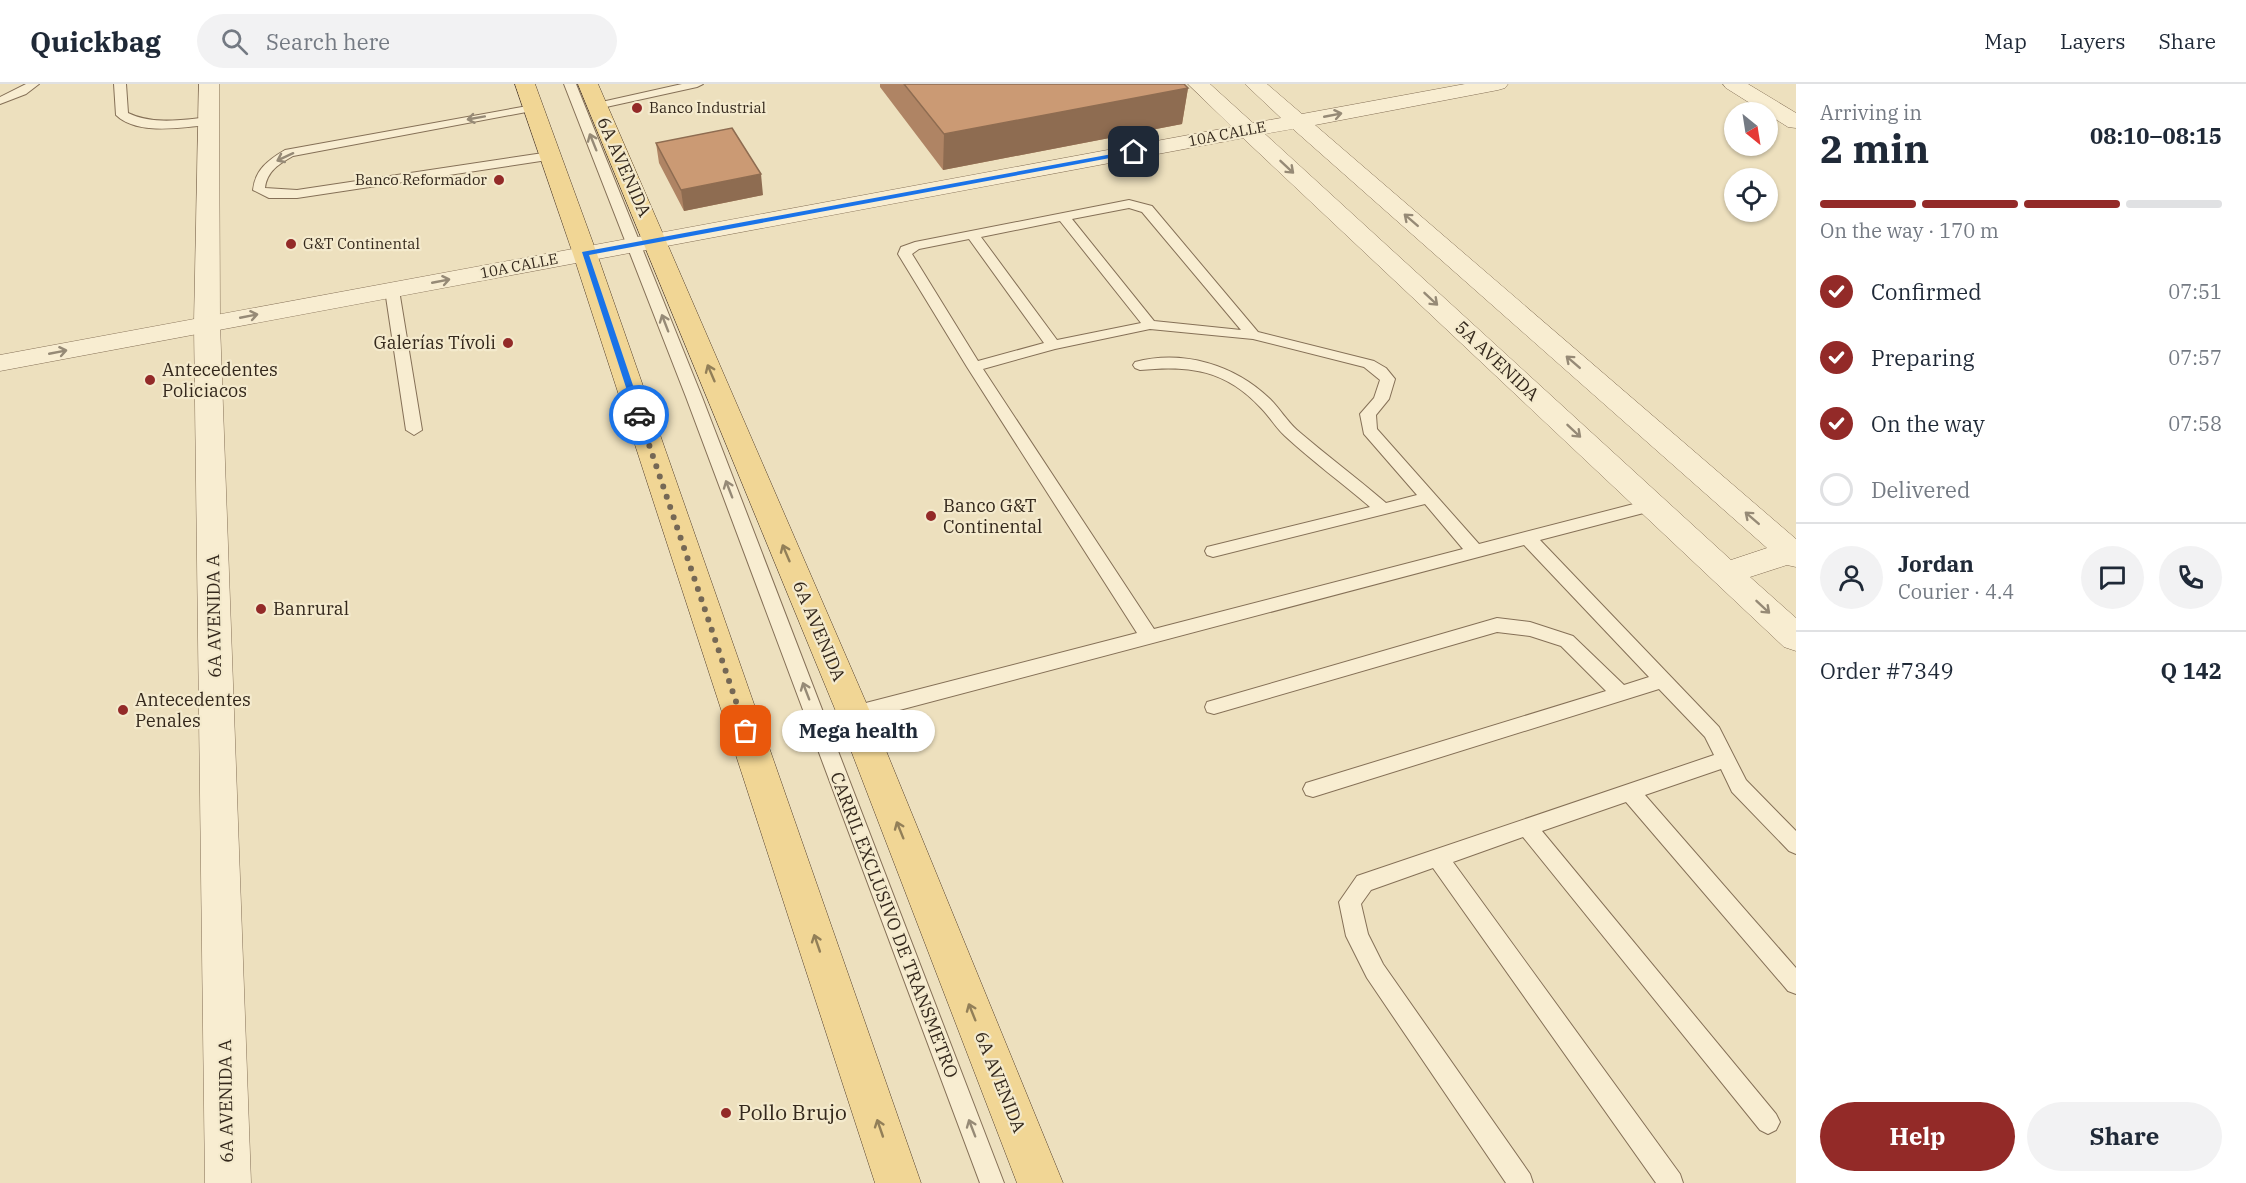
<!DOCTYPE html>
<html lang="en">
<head>
<meta charset="utf-8">
<style>
	:root { --surface:#fff; --page:#f2f2f3; --text:#1f2937; --muted:#747a83; --line:#e0e1e3; --accent:#932a28 }
	body { margin:0; font-family:"IBM Plex Serif",serif; background:var(--page); color:var(--text); height:100vh; display:flex; flex-direction:column; font-size:22px; white-space:nowrap }
	* { box-sizing:border-box; margin:0 }
	p { font-size:20px; color:var(--muted) }
	.icon { flex:none; width:33px; height:33px; fill:none; stroke:currentColor; stroke-width:2; stroke-linecap:round; stroke-linejoin:round }
	.map { position:relative; flex:1; overflow:hidden }
	.drawer { display:flex; flex-direction:column; background:var(--surface); width:450px }
	.drawer>* { flex:none }
	.needle { width:39px; rotate:150deg }
	.fabs { position:absolute; left:1724px; top:18px; display:grid; gap:12px }
	.fabs a { display:grid; place-items:center; width:54px; height:54px; border-radius:50%; background:var(--surface); box-shadow:0 2px 4px #0004; font-size:30px }
	.pin { position:absolute; display:grid; place-items:center; width:51px; height:51px; color:#fff; margin:-26px; border-radius:12px; box-shadow:0 3px 9px #0006 }
	.courier { position:absolute; display:grid; place-items:center; width:60px; height:60px; margin:-30px; border:4px solid #1a73e8; border-radius:50%; background:#fff; color:#222; box-shadow:0 2px 8px #0007 }
	.bubble { position:absolute; height:42px; border-radius:21px; background:var(--surface); box-shadow:0 2px 4px #0004; font-size:20px; font-weight:800; line-height:42px; text-align:center }
	.headline em { font-style:normal; font-weight:800 }
	.headline div { display:flex; flex-direction:column-reverse }
	.headline { display:flex; align-items:center; justify-content:space-between; height:102px; padding:0 24px }
	h1 { font-size:39px; font-weight:800; line-height:45px }
	.bar { display:grid; grid-template-columns:repeat(4,1fr); gap:9px 6px; align-content:center; height:72px; padding:0 24px }
	.bar i { height:8px; border-radius:4px; background:var(--line) }
	.bar .on { background:var(--accent) }
	.bar p { grid-column:span 4 }
	.line { display:flex; align-items:center; gap:15px; padding:0 24px; border-top:2px solid var(--line) }
	.line div { flex:1 }
	.round { display:grid; place-items:center; flex:none; width:63px; height:63px; border-radius:32px; background:var(--page) }
	ol { padding:0 24px; list-style:none }
	li { display:flex; align-items:center; gap:18px; height:66px }
	li p { margin-inline-start:auto }
	li .icon { padding:6px; border-radius:50%; background:var(--accent); color:#fff; stroke-width:4 }
	li:last-child { color:var(--muted) }
	li i { width:33px; height:33px; border:3px solid var(--line); border-radius:50% }
	.button { display:flex; gap:12px; margin-top:auto; padding:12px 24px }
	.button a { flex:1; height:69px; border-radius:36px; background:var(--accent); color:#fff; font-size:24px; font-weight:800; line-height:69px; text-align:center }
	.button a+a { background:var(--page); color:var(--text) }
	header { display:flex; align-items:center; gap:36px; box-sizing:border-box; height:84px; padding:0 30px; background:var(--surface); border-bottom:2px solid var(--line) }
	header strong { font-size:28px }
	nav { display:flex; gap:33px; margin-inline-start:auto; font-size:21px }
	.search { width:420px; height:54px; background:var(--page); display:flex; align-items:center; gap:15px; box-sizing:border-box; padding:0 21px; border-radius:33px; color:var(--muted); font-size:22px }
	main { display:flex; flex:1; min-height:0 }
	.map>svg:first-child { display:block }
	.lines { fill:none; stroke-linecap:round; stroke-linejoin:round }
	.service-casing { stroke:#857057; stroke-width:2 }
	.minor-casing { stroke:#857057; stroke-width:1 }
	.tertiary-casing { stroke:#857057; stroke-width:1 }
	.primary-casing { stroke:#523e2c; stroke-width:1 }
	.service { fill:#f8edd1; fill-rule:evenodd }
	.minor { fill:#f8edd1; fill-rule:evenodd }
	.tertiary { fill:#f8edd1; fill-rule:evenodd }
	.primary { fill:#f1d695; fill-rule:evenodd }
	.wall { fill:#af8464 }
	.shaded-wall { fill:#8e6c51 }
	.building { fill:#cb9a74; stroke:#8e6c51; stroke-width:1.5 }
	.oneway { stroke:#968a76 }
	.oneway2 { stroke:#927f58 }
	.route { fill:#1a73e8 }
	.done { stroke:#756855; stroke-width:6; stroke-dasharray:0 10.8 }
	.poi-dot { fill:#932a28; stroke:#f4eacd; stroke-width:2 }
	.labels { text-anchor:middle; stroke-width:4.5; stroke-linejoin:round; paint-order:stroke }
	.far-poi-label { font-size:15px; fill:#34281c; stroke:#f4eacd; text-anchor:start }
	.far-street-label { font-size:15px; fill:#34281c; stroke:#f4eacd }
	.street-label { font-size:18px; fill:#34281c; stroke:#f4eacd }
	.poi-label { font-size:18px; fill:#34281c; stroke:#f4eacd; text-anchor:start }
	.near-poi-label { font-size:21px; fill:#34281c; stroke:#f4eacd; text-anchor:start }
</style>
</head>
<body>
<header>
<strong>Quickbag</strong>
<div class="search"><svg class="icon" aria-label="search" viewBox="0 0 24 24"><circle cx="10" cy="10" r="6"/><path d="M15 15l6 6"/></svg>Search here</div>
<nav><a>Map</a><a>Layers</a><a>Share</a></nav>
</header>
<main>
<div class="map">
<svg width="1796" height="1099" viewBox="0 0 1796 1099">
	<rect width="100%" height="100%" fill="#ede0be"/>
	<g class="lines">
		<g class="service-casing">
			<path id="service" d="M26,0H39L26,10L0,20V13Z
				M114,0H126L128,29C153,41 182,36 209,33L215,37L209,41C182,43 138,52 116,31Z
				M564,0H576L702,313L1004,1099H980L686,313Z
				M682,0H703L697,3L597,25L591,22L597,19Z
				M533,21L539,24L537,26L293,72C279,80 267,87 265,104L297,106L550,68L556,72L554,75L297,114H269L253,106C255,86 268,76 285,66Z
				M1129,116L1152,122L1258,248L1374,277L1386,284L1395,295L1389,315L1376,331L1377,345L1479,460L1653,415L1659,417L1661,421L1659,425L1540,456L1719,643L1746,696L1796,747V770L1789,767L1732,708L1721,685L1645,711L1796,884V910L1788,907L1626,718L1542,747L1776,1030L1780,1038L1776,1046L1768,1050L1760,1046L1523,753L1453,778L1680,1090L1683,1099H1656L1433,784L1371,806L1361,820L1368,850L1383,880L1530,1090L1533,1099H1506L1367,894L1346,852L1339,818L1357,792L1714,671L1705,653L1659,605L1313,713L1306,711L1303,705L1306,699L1606,607L1561,562L1530,552L1497,548L1214,630L1207,628L1205,623L1207,618L1214,616L1497,534L1530,538L1573,552L1624,601L1649,593L1524,461L854,638L847,635L845,630L847,625L854,622L1137,549L967,283L898,170L901,163L915,158ZM1129,124L1142,128L1241,246L1154,237L1072,135ZM1060,137L1141,239L1057,256L981,153ZM969,155L1044,259L978,277L912,170L919,165ZM1150,245L1253,255L1364,283L1380,296L1374,314L1360,330L1364,350L1417,411L1386,419C1357,394 1326,371 1297,346C1287,337 1280,325 1270,315C1235,281 1183,265 1135,278L1133,281L1135,284L1140,286C1190,281 1226,286 1261,324C1270,333 1276,344 1285,352C1312,377 1342,399 1370,423L1207,463L1205,467L1207,471L1213,473L1425,420L1463,465L1154,545L983,285L1055,265Z
				M392,202L399,206L422,346L414,351L406,346L385,206Z"/>
		</g>
		<g class="minor-casing">
			<path id="minor" d="M199,0H219L220,240L251,1099H205L194,240Z
				M1723,0H1748L1796,29V44L1788,43L1726,4Z"/>
		</g>
		<g class="tertiary-casing">
			<path id="tertiary" d="M1188,0H1210L1253,39L1281,34L1245,0H1267L1302,30L1465,0H1508L1505,4L1498,6L1315,41L1796,455V483L1787,481L1750,493L1796,534V567L1784,563L1243,54L0,287V271L1232,43ZM1293,45L1767,464L1731,476L1265,50Z"/>
		</g>
		<g class="primary-casing">
			<path id="primary" d="M515,0H535L597,170L921,1099H875L573,170Z
				M578,0H598L871,630L1063,1099H1017L837,630Z"/>
		</g>
		<use href="#service" class="service"/>
		<use href="#minor" class="minor"/>
		<use href="#tertiary" class="tertiary"/>
		<use href="#primary" class="primary"/>
	</g>
	<path class="wall" d="M880,0H1184L1188,4L1182,40L943,86L880,3Z
		M656,59L763,111L684,127L659,79Z"/>
	<path class="shaded-wall" d="M1188,4L1182,40L943,86L944,50Z
		M761,90L763,111L684,127L681,106Z"/>
	<path class="building" d="M904,0H1184L1188,4L944,50Z
		M732,44L761,90L681,106L656,59Z"/>
	<defs><path id="oneway-shaft" d="M-6 0H5M1.5-3L5.5 0L1.5 3" fill="none" stroke-width="1.6" stroke-linecap="round" stroke-linejoin="round" transform="scale(1.5)"/></defs>
	<g class="oneway">
		<use href="#oneway-shaft" transform="translate(1333 31) rotate(-11)"/>
		<use href="#oneway-shaft" transform="translate(476 34) rotate(170)"/>
		<use href="#oneway-shaft" transform="translate(593 58) rotate(-112)"/>
		<use href="#oneway-shaft" transform="translate(285 73) rotate(155)"/>
		<use href="#oneway-shaft" transform="translate(1287 83) rotate(43)"/>
		<use href="#oneway-shaft" transform="translate(1411 136) rotate(-139)"/>
		<use href="#oneway-shaft" transform="translate(441 197) rotate(-11)"/>
		<use href="#oneway-shaft" transform="translate(1431 215) rotate(43)"/>
		<use href="#oneway-shaft" transform="translate(249 232) rotate(-11)"/>
		<use href="#oneway-shaft" transform="translate(665 239) rotate(-111)"/>
		<use href="#oneway-shaft" transform="translate(58 268) rotate(-11)"/>
		<use href="#oneway-shaft" transform="translate(1573 278) rotate(-139)"/>
		<use href="#oneway-shaft" transform="translate(1574 347) rotate(43)"/>
		<use href="#oneway-shaft" transform="translate(729 405) rotate(-111)"/>
		<use href="#oneway-shaft" transform="translate(1752 434) rotate(-139)"/>
		<use href="#oneway-shaft" transform="translate(1763 523) rotate(43)"/>
		<use href="#oneway-shaft" transform="translate(806 607) rotate(-111)"/>
		<use href="#oneway-shaft" transform="translate(972 1044) rotate(-111)"/>
	</g>
	<g class="oneway2">
		<use href="#oneway-shaft" transform="translate(711 289) rotate(-113)"/>
		<use href="#oneway-shaft" transform="translate(786 469) rotate(-113)"/>
		<use href="#oneway-shaft" transform="translate(900 746) rotate(-112)"/>
		<use href="#oneway-shaft" transform="translate(817 859) rotate(-109)"/>
		<use href="#oneway-shaft" transform="translate(972 928) rotate(-112)"/>
		<use href="#oneway-shaft" transform="translate(880 1044) rotate(-109)"/>
	</g>
	<path class="route" d="M1134,66L1137,69L589,171L643,331L639,333L635,331L582,168Z"/>
	<g class="lines">
		<path class="done" d="M639,331L746,647"/>
	</g>
	<g class="poi-dot">
		<circle cx="637" cy="24" r="6"/>
		<circle cx="499" cy="96" r="6"/>
		<circle cx="291" cy="160" r="6"/>
		<circle cx="508" cy="259" r="6"/>
		<circle cx="150" cy="296" r="6"/>
		<circle cx="931" cy="432" r="6"/>
		<circle cx="261" cy="525" r="6"/>
		<circle cx="123" cy="626" r="6"/>
		<circle cx="726" cy="1029" r="6"/>
	</g>
	<g class="labels">
		<g class="far-poi-label">
			<text x="649" y="29">Banco Industrial</text>
			<text x="487" y="101" text-anchor="end">Banco Reformador</text>
			<text x="303" y="165">G&amp;T Continental</text>
		</g>
		<g class="far-street-label">
			<text transform="translate(1227 50) rotate(-11)" y="5">10A CALLE</text>
			<text transform="translate(519 182) rotate(-11)" y="5">10A CALLE</text>
		</g>
		<g class="street-label">
			<text transform="translate(624 83) rotate(66)" y="6">6A AVENIDA</text>
			<text transform="translate(1497 277) rotate(43)" y="6">5A AVENIDA</text>
			<text transform="translate(214 532) rotate(-91)" y="6">6A AVENIDA A</text>
			<text transform="translate(819 547) rotate(67)" y="6">6A AVENIDA</text>
			<text transform="translate(894 841) rotate(69)" y="6">CARRIL EXCLUSIVO DE TRANSMETRO</text>
			<text transform="translate(1000 998) rotate(68)" y="6">6A AVENIDA</text>
			<text transform="translate(226 1017) rotate(-91)" y="6">6A AVENIDA A</text>
		</g>
		<g class="poi-label">
			<text x="496" y="265" text-anchor="end">Galerías Tívoli</text>
			<text x="162" y="292">Antecedentes<tspan x="162" dy="21">Policiacos</tspan></text>
			<text x="943" y="428">Banco G&amp;T<tspan x="943" dy="21">Continental</tspan></text>
			<text x="273" y="531">Banrural</text>
			<text x="135" y="622">Antecedentes<tspan x="135" dy="21">Penales</tspan></text>
		</g>
		<g class="near-poi-label">
			<text x="738" y="1036">Pollo Brujo</text>
		</g>
	</g>
</svg>
<div class="fabs">
<a><svg class="needle" viewBox="-14 -14 28 28"><path d="M0-13l5 13h-10z" fill="#e53935"/><path d="M0 13l5-13h-10z" fill="#747a83"/></svg></a>
<a><svg class="icon" aria-label="locate" viewBox="0 0 24 24"><circle cx="12" cy="12" r="6"/><path d="M12 2v4M12 18v4M2 12h4M18 12h4"/></svg></a>
</div>
<div class="pin" style="left:746px;top:647px;background:#ea580c"><svg class="icon" aria-label="bag" viewBox="0 0 24 24"><path d="M5 8h14l-1 12H6zM9 8a3 3 0 0 1 6 0"/></svg></div>
<div class="pin" style="left:1134px;top:68px;background:#1f2937"><svg class="icon" aria-label="home" viewBox="0 0 24 24"><path d="M3 11l9-7 9 7M6 9v11h12V9"/></svg></div>
<div class="courier" style="left:639px;top:331px"><svg class="icon" aria-label="car" viewBox="0 0 24 24"><path d="M5 17H2v-5l4-1 3-4h7l3 4 3 1v5h-3M9 17h6M6 11h13"/><circle cx="7" cy="17" r="2"/><circle cx="17" cy="17" r="2"/></svg></div>
<div class="bubble" style="left:782px;top:626px;width:153px">Mega health</div>
</div>
<section class="drawer">
<div class="headline"><div><h1>2 min</h1><p>Arriving in</p></div><em>08:10–08:15</em></div>
<div class="bar"><i class="on"></i><i class="on"></i><i class="on"></i><i></i><p>On the way · 170 m</p></div>
<ol>
<li><svg class="icon" aria-label="check" viewBox="0 0 24 24"><path d="M5 12l5 5 9-10"/></svg>Confirmed<p>07:51</p></li>
<li><svg class="icon" aria-label="check" viewBox="0 0 24 24"><path d="M5 12l5 5 9-10"/></svg>Preparing<p>07:57</p></li>
<li><svg class="icon" aria-label="check" viewBox="0 0 24 24"><path d="M5 12l5 5 9-10"/></svg>On the way<p>07:58</p></li>
<li><i></i>Delivered</li>
</ol>
<div class="line" style="height:108px"><a class="round"><svg class="icon" aria-label="person" viewBox="0 0 24 24"><circle cx="12" cy="8" r="4"/><path d="M4 21q1-7 8-7t8 7"/></svg></a><div><b>Jordan</b><p>Courier · 4.4</p></div><a class="round"><svg class="icon" aria-label="chat" viewBox="0 0 24 24"><path d="M4 5h16v11H9l-5 4z"/></svg></a><a class="round"><svg class="icon" aria-label="phone" viewBox="0 0 24 24"><path d="M5 4h4l2 5-3 2q2 4 5 5l2-3 5 2v4C11 20 4 13 5 4z"/></svg></a></div>
<div class="line" style="height:78px"><div>Order #7349</div><b>Q 142</b></div>
<div class="button"><a>Help</a><a>Share</a></div>
</section>
</main>
</body>
</html>
